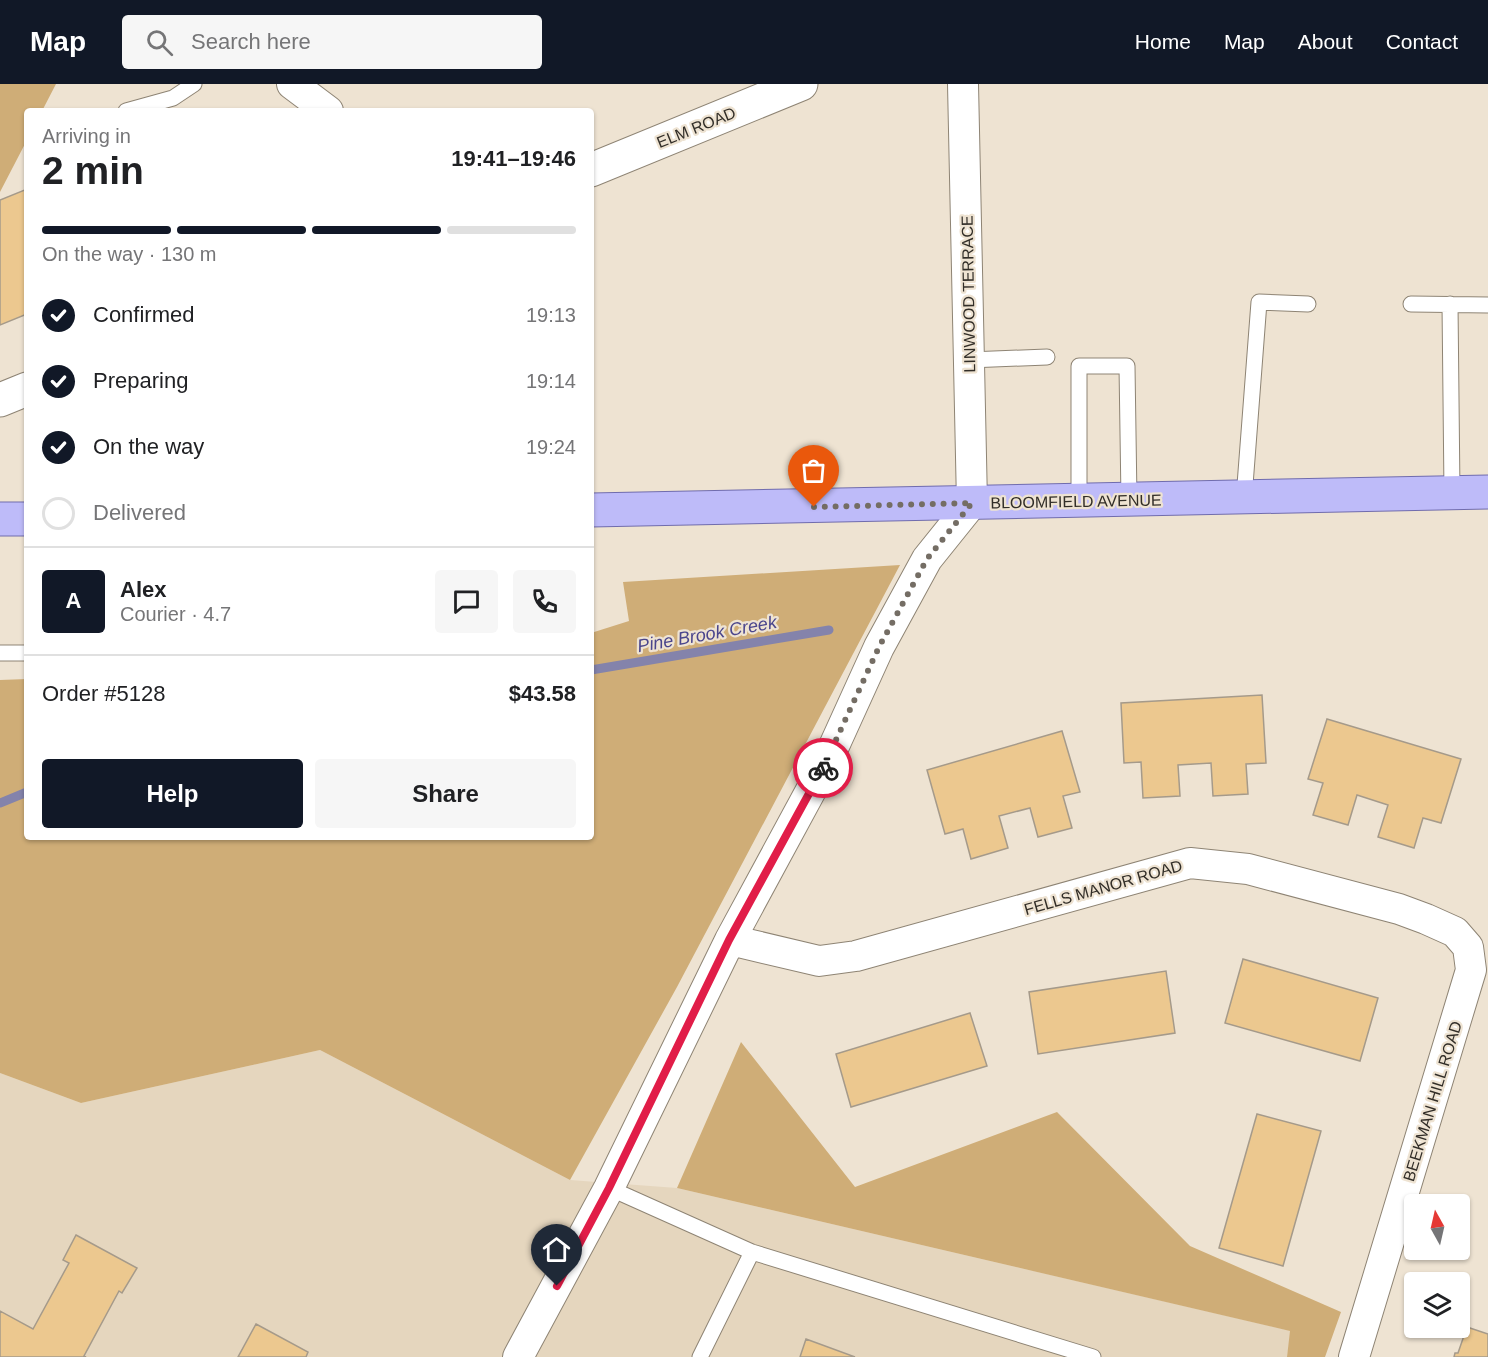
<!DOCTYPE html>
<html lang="en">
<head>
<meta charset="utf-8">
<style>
	:root { --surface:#fff; --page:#f6f6f6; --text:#202124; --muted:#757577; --line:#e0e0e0; --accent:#111827 }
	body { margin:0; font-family:Helvetica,sans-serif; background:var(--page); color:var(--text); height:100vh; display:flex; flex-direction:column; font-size:22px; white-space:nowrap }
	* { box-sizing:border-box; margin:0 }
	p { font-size:20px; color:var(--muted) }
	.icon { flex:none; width:33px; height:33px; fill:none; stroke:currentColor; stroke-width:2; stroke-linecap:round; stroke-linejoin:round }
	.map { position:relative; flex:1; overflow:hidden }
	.details { position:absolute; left:24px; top:24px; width:570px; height:732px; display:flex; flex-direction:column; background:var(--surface); border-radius:6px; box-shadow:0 2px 4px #0004 }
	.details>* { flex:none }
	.needle { width:39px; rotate:352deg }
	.fabs { position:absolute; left:1404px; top:1110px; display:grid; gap:12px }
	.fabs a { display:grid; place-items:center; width:66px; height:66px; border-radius:6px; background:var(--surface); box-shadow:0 2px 4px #0004; font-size:30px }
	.pin { position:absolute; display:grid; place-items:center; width:51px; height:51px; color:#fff; margin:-62px -26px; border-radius:50% 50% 50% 0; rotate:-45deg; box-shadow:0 0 6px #0007 }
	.pin .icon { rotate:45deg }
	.courier { position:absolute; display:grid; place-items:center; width:60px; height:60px; margin:-30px; border:4px solid #e11d48; border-radius:50%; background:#fff; color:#222; box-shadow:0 2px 8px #0007 }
	.head em { font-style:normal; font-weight:700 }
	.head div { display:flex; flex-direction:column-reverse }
	.head { display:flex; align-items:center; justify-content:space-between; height:102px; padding:0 18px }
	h1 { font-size:39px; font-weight:700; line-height:45px }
	.bar { display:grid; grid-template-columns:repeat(4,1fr); gap:9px 6px; align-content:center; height:72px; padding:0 18px }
	.bar i { height:8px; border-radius:4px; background:var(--line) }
	.bar .current { background:var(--accent) }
	.bar p { grid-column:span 4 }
	.line { display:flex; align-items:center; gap:15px; padding:0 18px; border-top:2px solid var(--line) }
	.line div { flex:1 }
	.round { display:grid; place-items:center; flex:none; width:63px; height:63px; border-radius:6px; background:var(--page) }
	ol { padding:0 18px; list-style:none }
	li { display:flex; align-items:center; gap:18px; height:66px }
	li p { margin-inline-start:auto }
	li .icon { padding:6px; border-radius:50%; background:var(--accent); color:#fff; stroke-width:4 }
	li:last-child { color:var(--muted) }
	li i { width:33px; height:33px; border:3px solid var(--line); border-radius:50% }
	.action { display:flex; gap:12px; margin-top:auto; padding:12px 18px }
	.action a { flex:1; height:69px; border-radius:6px; background:var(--accent); color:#fff; font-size:24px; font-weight:700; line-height:69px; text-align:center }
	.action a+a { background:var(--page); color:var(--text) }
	header { display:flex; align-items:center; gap:36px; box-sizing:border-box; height:84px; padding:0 30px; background:var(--accent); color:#fff }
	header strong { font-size:28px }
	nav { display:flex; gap:33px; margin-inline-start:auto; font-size:21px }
	.search { width:420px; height:54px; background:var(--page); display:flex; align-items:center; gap:15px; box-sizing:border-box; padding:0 21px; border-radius:6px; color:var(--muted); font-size:22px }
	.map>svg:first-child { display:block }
	.built { fill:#e5d6be }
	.green { fill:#cfad77 }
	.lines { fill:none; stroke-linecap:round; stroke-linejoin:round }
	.stream { stroke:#8483ab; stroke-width:9 }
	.building { fill:#ecc88f; stroke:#a59a8a; stroke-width:1.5 }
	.lane-casing { stroke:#8e8474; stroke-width:17 }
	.street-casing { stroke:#8e8474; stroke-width:32 }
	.secondary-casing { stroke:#8e8474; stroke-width:35 }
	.primary-casing { stroke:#706cad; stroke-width:35 }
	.lane { stroke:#fff; stroke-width:15 }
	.street { stroke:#fff; stroke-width:30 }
	.secondary { stroke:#fff; stroke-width:33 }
	.primary { stroke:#bebbf9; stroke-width:33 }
	.done { stroke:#746d64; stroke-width:6; stroke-dasharray:0 10.8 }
	.route { stroke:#e11d48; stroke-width:8 }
	.labels { text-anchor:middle; stroke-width:4.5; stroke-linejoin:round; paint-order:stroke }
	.street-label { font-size:16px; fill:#322e28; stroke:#eee3d2 }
	.water-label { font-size:18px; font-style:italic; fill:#4a458c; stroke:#eee3d2 }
</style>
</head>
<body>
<header>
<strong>Map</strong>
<div class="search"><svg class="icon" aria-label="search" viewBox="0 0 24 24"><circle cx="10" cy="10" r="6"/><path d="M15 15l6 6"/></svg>Search here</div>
<nav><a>Home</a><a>Map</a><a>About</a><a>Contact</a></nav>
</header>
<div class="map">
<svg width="1488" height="1273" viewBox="0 0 1488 1273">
	<rect width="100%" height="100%" fill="#eee3d2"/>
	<path class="built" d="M320,966L570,1096L677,1104L1291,1247L1287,1273H0V989L81,1019Z"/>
	<path class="green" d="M0,0H56L42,27H27V56L0,108Z
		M900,481L677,903L570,1096L320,966L81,1019L0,989V596L27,595V753H591V549L629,537L623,498Z
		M741,958L855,1103L1057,1028L1190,1162L1341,1228L1325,1273H1287L1290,1247L677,1104Z"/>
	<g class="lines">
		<path class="stream" d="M591,586L829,546
			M0,719L27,708"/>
	</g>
	<path class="building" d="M27,105V230L0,241V116Z
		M1262,611L1266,679L1246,680L1248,710L1213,712L1211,679L1178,681L1180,712L1143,714L1141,678L1124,679L1121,619Z
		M1327,635L1461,675L1441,739L1423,734L1414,764L1378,753L1388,721L1357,711L1348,741L1313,731L1323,699L1308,695Z
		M1062,647L1080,708L1063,712L1072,744L1038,753L1030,724L999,732L1008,764L971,775L963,745L945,750L927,686Z
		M1243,875L1378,914L1360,977L1225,939Z
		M1166,887L1175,949L1038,970L1029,908Z
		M970,929L987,982L851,1023L836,970Z
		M1257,1030L1321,1047L1283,1182L1219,1164Z
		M76,1151L137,1184L122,1209L119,1207L84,1272L86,1273H0V1227L33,1245L69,1179L63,1176Z
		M256,1240L308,1268L306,1273H238Z
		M1467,1243L1488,1250V1273H1454L1455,1269H1458Z
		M806,1255L855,1273H800Z"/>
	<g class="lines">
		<g class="lane-casing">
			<path id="lane" d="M126,27L173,14L194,0
				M1411,220L1488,221
				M1450,220L1452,409
				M969,276L1047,273
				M1244,414L1259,218L1308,220
				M1079,417V282H1127L1129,416
				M0,569H27
				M609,1104L752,1168L1093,1273
				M700,1273L752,1168"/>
		</g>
		<g class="street-casing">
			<path id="street" d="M292,0L328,27
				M730,856L819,877L856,872L1190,779L1248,785L1399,825L1426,835L1455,848L1468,863L1471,886L1354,1273
				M518,1273L609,1104L730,856L829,673L879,563L927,475L972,419L963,0"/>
		</g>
		<g class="secondary-casing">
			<path id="secondary" d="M591,86L801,0
				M0,316L27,305"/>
		</g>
		<g class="primary-casing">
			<path id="primary" d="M591,426L1488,408
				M0,435H27"/>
		</g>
		<use href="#lane" class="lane"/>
		<use href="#street" class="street"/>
		<use href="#secondary" class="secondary"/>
		<use href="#primary" class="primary"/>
	</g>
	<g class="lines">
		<path class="done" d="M814,423L972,419L927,475L879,563L823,684"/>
		<path class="route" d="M557,1202L609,1104L729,856L823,684"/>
	</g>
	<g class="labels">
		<g class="street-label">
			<text transform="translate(696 43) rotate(-22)" y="6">ELM ROAD</text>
			<text transform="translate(968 210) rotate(-91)" y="6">LINWOOD TERRACE</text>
			<text transform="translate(1076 417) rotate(-1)" y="6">BLOOMFIELD AVENUE</text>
			<text transform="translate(1103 803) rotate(-16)" y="6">FELLS MANOR ROAD</text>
			<text transform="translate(1432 1017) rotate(-73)" y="6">BEEKMAN HILL ROAD</text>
		</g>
		<g class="water-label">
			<text transform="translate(707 550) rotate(-10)" y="6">Pine Brook Creek</text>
		</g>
	</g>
</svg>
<div class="fabs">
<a><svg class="needle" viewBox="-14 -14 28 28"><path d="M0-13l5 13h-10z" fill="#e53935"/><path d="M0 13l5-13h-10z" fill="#757577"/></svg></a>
<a><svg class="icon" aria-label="layers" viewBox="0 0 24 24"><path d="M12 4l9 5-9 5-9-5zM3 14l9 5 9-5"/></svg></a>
</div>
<div class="pin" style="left:814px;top:423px;background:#ea580c"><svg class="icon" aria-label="bag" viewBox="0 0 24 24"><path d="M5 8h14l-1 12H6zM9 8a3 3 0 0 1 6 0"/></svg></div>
<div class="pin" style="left:557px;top:1202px;background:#1f2937"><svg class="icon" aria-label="home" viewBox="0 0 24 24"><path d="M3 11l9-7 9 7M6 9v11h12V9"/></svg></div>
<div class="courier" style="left:823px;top:684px"><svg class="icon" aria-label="bike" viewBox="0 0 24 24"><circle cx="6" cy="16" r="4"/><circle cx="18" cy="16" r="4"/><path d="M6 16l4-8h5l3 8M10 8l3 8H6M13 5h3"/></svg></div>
<section class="details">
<div class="head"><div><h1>2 min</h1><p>Arriving in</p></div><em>19:41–19:46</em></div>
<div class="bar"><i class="current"></i><i class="current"></i><i class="current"></i><i></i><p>On the way · 130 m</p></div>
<ol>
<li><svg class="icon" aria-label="check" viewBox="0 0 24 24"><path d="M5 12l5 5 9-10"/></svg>Confirmed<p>19:13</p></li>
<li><svg class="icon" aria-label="check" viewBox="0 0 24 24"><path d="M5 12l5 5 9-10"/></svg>Preparing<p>19:14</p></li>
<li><svg class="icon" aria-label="check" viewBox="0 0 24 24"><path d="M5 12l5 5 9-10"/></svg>On the way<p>19:24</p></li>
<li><i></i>Delivered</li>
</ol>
<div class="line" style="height:108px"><b class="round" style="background:var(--accent);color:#fff">A</b><div><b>Alex</b><p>Courier · 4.7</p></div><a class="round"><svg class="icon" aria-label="chat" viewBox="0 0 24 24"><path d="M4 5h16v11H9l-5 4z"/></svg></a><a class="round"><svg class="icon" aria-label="phone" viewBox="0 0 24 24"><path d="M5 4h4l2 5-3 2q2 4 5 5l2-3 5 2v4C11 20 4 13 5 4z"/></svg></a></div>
<div class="line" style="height:78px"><div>Order #5128</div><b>$43.58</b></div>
<div class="action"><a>Help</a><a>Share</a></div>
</section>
</div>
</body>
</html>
